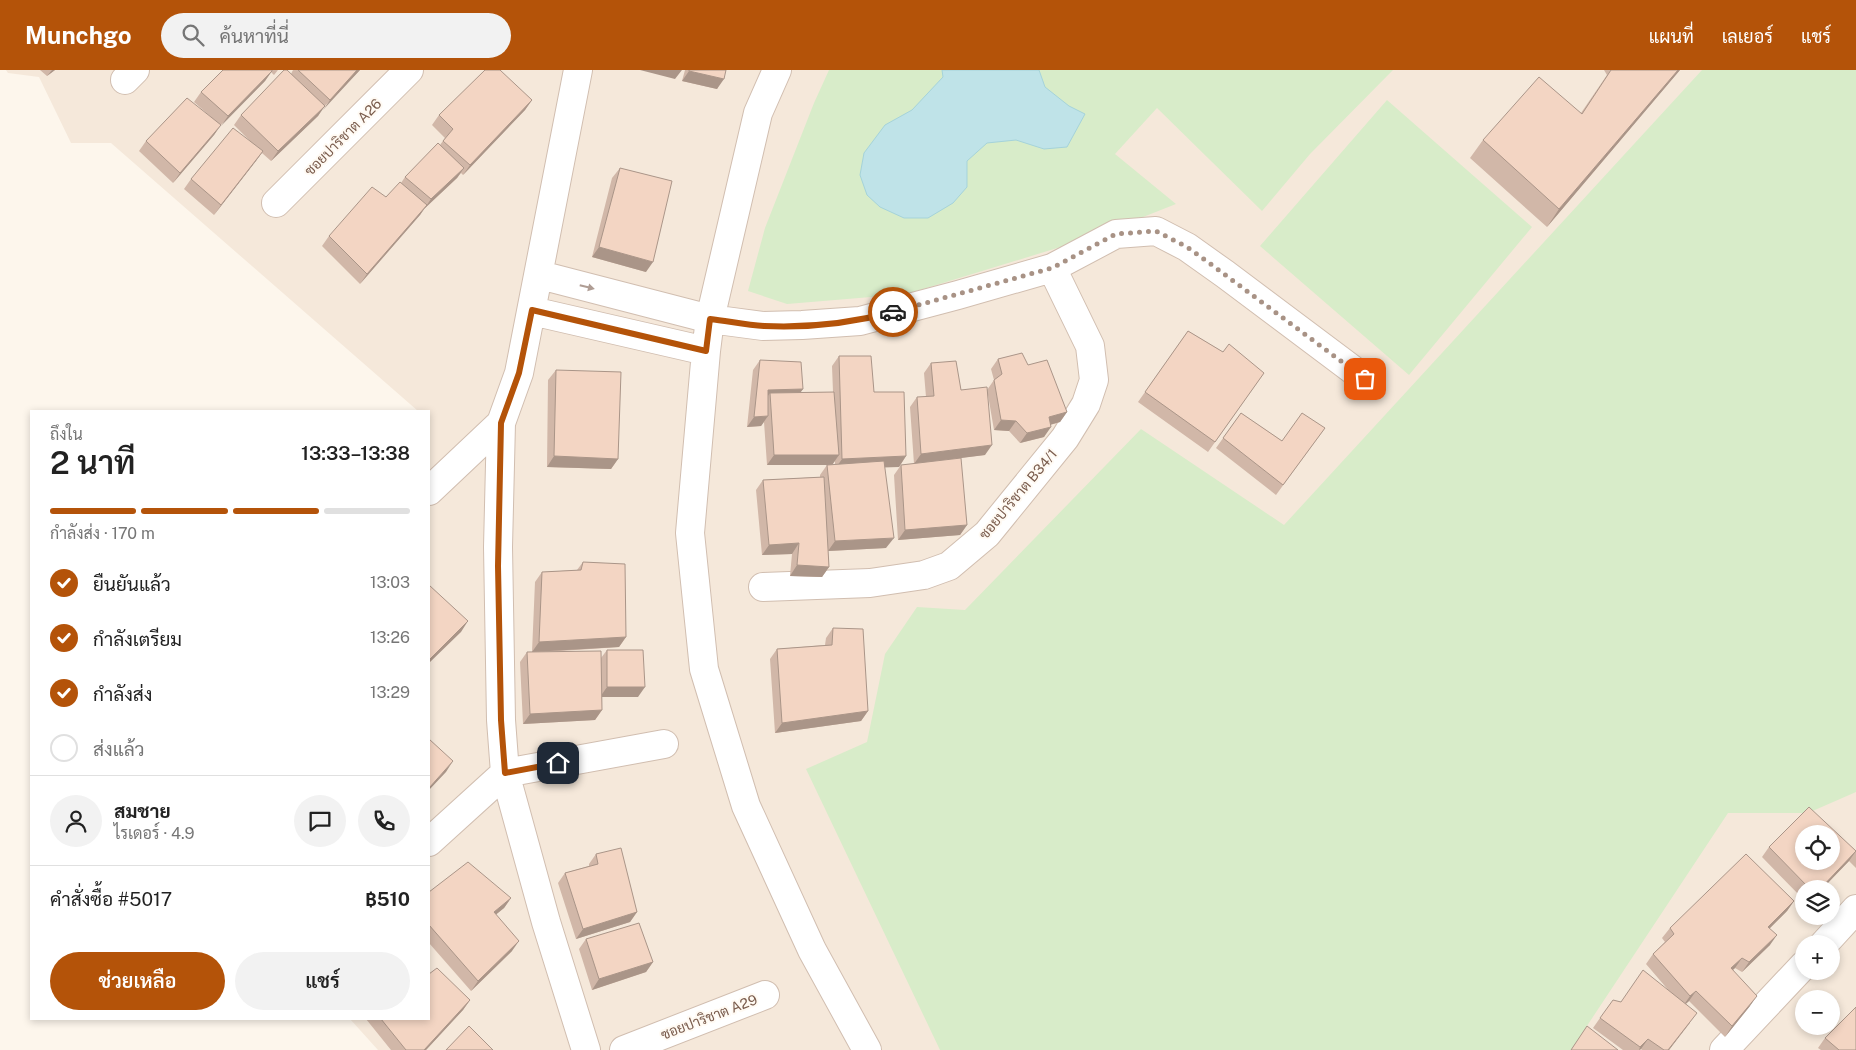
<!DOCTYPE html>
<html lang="th">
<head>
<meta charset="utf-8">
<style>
	:root { --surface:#fff; --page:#f2f2f2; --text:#222; --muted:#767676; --line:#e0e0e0; --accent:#b45309 }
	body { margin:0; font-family:"Public Sans",Sarabun,sans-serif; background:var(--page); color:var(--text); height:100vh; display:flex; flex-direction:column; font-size:19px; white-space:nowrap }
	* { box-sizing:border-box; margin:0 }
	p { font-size:16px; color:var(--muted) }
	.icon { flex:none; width:28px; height:28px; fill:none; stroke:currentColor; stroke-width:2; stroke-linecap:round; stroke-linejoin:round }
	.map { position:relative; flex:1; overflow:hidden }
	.drawer { position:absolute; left:30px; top:340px; width:400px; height:610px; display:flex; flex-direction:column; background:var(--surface); border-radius:0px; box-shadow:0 2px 8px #0003 }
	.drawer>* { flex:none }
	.controls { position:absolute; left:1795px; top:755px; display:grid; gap:10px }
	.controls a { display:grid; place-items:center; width:45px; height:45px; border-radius:50%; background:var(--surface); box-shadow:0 2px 8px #0003; font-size:25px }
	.pin { position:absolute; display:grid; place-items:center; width:42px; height:42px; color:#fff; margin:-21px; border-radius:10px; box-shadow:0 2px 8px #0006 }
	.courier { position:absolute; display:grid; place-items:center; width:50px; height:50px; margin:-25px; border:4px solid #b45309; border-radius:50%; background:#fff; color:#222; box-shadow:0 1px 6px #0007 }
	.summary em { font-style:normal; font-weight:600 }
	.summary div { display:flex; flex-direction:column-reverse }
	.summary { display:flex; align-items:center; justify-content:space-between; height:85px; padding:0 20px }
	h1 { font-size:32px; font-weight:600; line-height:38px }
	.bar { display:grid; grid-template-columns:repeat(4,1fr); gap:8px 5px; align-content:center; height:60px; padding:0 20px }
	.bar i { height:6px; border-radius:4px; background:var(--line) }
	.bar .current { background:var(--accent) }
	.bar p { grid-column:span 4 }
	.line { display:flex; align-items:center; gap:12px; padding:0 20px; border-top:1px solid var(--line) }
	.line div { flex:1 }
	.round { display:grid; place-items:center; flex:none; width:52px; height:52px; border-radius:26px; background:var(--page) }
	ol { padding:0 20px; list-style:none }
	li { display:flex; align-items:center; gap:15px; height:55px }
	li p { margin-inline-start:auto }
	li .icon { padding:5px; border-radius:50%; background:var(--accent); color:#fff; stroke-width:4 }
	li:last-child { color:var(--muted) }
	li i { width:28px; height:28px; border:2px solid var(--line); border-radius:50% }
	.cta { display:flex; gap:10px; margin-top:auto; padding:10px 20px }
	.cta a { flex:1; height:58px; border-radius:30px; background:var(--accent); color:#fff; font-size:20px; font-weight:600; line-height:58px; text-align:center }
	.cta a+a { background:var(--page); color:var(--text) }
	header { display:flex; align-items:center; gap:30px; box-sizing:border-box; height:70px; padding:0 25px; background:var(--accent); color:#fff }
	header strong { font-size:24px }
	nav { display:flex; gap:28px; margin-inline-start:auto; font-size:18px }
	.search { width:350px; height:45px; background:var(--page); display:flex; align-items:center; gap:12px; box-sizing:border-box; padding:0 18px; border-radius:28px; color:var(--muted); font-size:19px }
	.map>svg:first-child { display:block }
	.residential { fill:#f5e8da; fill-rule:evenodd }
	.green { fill:#d8ecc9 }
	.water { fill:#bfe3e8; stroke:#a5d3da }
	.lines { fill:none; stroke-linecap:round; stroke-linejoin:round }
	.minor-casing { stroke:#d1beb0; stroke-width:30 }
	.minor { stroke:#fff; stroke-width:28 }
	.wall { fill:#d1b7a8 }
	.shaded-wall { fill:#aa9588 }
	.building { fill:#f3d5c3; stroke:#aa9588; fill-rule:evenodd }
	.oneway { fill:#af9d94 }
	.done { stroke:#a89285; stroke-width:5; stroke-dasharray:0 9 }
	.route { stroke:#b45309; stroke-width:6 }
	.labels { text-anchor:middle; stroke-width:4; stroke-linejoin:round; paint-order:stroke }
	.street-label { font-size:14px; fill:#7a5c4d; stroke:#fffaf3 }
</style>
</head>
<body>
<header>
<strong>Munchgo</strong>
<div class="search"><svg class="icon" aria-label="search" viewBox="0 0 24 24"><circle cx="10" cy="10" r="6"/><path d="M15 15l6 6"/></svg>ค้นหาที่นี่</div>
<nav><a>แผนที่</a><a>เลเยอร์</a><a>แชร์</a></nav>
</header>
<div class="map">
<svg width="1856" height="980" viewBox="0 0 1856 980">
	<rect width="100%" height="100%" fill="#fdf6ec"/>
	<path class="residential" d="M6,0H1856V980H378L350,949H429V341H418L111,73H71L39,7L8,3ZM1804,764H1831V791H1804ZM1804,819H1831V846H1804ZM1804,874H1831V901H1804ZM1804,929H1831V956H1804Z"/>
	<path class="green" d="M829,0H1393L1310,84L1262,141L1157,38L1115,84L1176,134L1090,168L907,224L787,234L748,221L765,158L814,33Z
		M1702,0H1856V722L1808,743H1728L1571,980H940L806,699L867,672L885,584L917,537L965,540L1141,359L1284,455Z
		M1387,30L1532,157L1409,305L1260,176Z"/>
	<path class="water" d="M942,0H1039L1045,17L1069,36L1085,44L1067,77L1044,79L1016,70L987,73L967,91V117L953,133L928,148H904L880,137L867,125L860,105L864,83L885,55L912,40L943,7Z"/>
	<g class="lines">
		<g class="minor-casing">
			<path id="minor" d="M578,0L519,303L501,353L498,477L501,650L505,703L546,852L586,980
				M777,0L758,43L710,249L706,281L690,463L704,599L746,736L812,880L867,980
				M125,10L135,0
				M276,133L409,0
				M540,205L710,249L763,256L802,255L860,251L958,225L1052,198L1116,164L1156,161L1187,177L1225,204L1365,309
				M532,241L706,281
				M429,421L501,353
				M763,517L870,513L924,505L949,496L987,464L1065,368L1086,334L1094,310L1090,276L1052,198
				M429,772L505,703L664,674
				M1824,874L1856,839
				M624,980L765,925
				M1724,980L1804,895"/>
		</g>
		<use href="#minor" class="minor"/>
	</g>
	<path class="wall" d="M40,0H55L47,6Z
		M223,0H278L274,5L271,2L265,11L220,56L214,65L173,113L139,81L146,71L212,48L194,32L201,22Z
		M293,0H360L322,39L318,46L271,91L262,83L214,145L184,119L191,109L250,71L234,55L241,45L291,4Z
		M685,0H726L717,19L682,11Z
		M1604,0H1680L1547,157L1470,88L1483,70L1581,43L1607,5Z
		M532,30L525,40L463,105L461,103L457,108L424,139L420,145L360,214L322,176L329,166L386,127L401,113L405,107L440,75L445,68L432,55L439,45Z
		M620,98L646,202L592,187L612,108Z
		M1188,261L1223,282L1264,303L1208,382L1138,332Z
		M839,286L874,322L906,386L899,397H885L886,478L828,481L829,497L822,507L790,506L792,484L762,485L756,420L763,410L820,407V405L827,395H835V391L832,395H767L764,352L761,356L747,357L753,300L760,290L803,319L800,322H833L832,296Z
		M998,289L1028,295L1067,342L1060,352L1050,355L1044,367L1020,373L1009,361L994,360L988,325L985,385L934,391L967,455L960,465L898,470L894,405L901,395L914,394L910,337L917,327H926L924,303L931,293L961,320H987L994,310L991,299Z
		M556,300L618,389L611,399L547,397L548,310Z
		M1241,343L1282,371L1325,358L1276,425L1216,378Z
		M583,492L626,567L619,577L546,582L601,588L607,580L638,627H602V640L595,650L523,654L520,592L527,582H532L535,512L542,502L577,500Z
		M833,558L868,641L861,651L775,663L770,589L777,579L825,575L826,568Z
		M1769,777L1856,781V798L1849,791L1822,819H1804V830L1762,787Z
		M596,784L637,842L630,852L576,869L558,813L565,803L589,796V794Z
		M429,822L511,828L504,838L496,844L512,881L471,921L429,873Z
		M1794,831L1787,841L1770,858V875L1742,902L1735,898L1733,900L1750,936L1725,967L1689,931L1686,934L1690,953L1669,980H1642L1641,979L1640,980H1623L1593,958L1600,948L1621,932L1670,922L1646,894L1653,884L1665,872L1662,868L1670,858Z
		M586,869L653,892L646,902L592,920L579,879Z
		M470,930L463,940L426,980H391L366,949H429Z
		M1825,968L1856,980H1821L1818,978Z"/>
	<path class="shaded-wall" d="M52,0H55L47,6Z
		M357,0H360L323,40L330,30Z
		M640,0H682L675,9Z
		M1678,0H1680L1547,157L1559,139Z
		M272,1L265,11L221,56L228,46Z
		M689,1L724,9L717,19L682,11Z
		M532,30L525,40L463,105L470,95Z
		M325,36L318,46L271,91L278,81Z
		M221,55L214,65L173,113L180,103Z
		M263,81L256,91L214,145L221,135Z
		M464,98L457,108L424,139L431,129Z
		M427,135L420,145L360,214L367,204Z
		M599,177L653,192L646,202L592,187Z
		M803,319L796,329L770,323L765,330L768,320Z
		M1067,342L1060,352L1042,357L1049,347Z
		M768,346L761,356L747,357L754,347Z
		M1001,350L1016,351L1009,361L994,360Z
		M1051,357L1044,367L1020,373L1027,363Z
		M992,375L985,385L914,394L921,384Z
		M774,385H839L832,395H767Z
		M554,386L618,389L611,399L547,397Z
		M906,386L899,397L835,399L842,389Z
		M967,455L960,465L898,470L905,460Z
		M894,468L886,478L828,481L835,471Z
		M799,473L792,484L762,485L769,475Z
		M797,495L829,497L822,507L790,506Z
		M468,551L461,562L429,593V590Z
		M626,567L619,577L532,582L539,572Z
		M607,617H645L638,627H600Z
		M602,640L595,650L523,654L530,644Z
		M868,641L861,651L775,663L782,653Z
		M453,691L446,702L429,720V718Z
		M1856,781L1849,791L1822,819H1820Z
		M511,828L504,838L487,852L494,842Z
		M1794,831L1787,841L1761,867L1768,857Z
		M637,842L630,852L576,869L583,859Z
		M1777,865L1770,875L1742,902L1749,892Z
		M519,871L512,881L471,921L478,911Z
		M1742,888L1735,898L1724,908L1731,898Z
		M653,892L646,902L592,920L599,909Z
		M1696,921L1689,931L1683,936L1690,926Z
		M1757,926L1750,936L1725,967L1732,956Z
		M470,930L463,940L426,980H424Z
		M1697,943L1669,980H1668Z
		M1648,969L1641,979L1639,980L1640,977Z"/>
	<path class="building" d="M223,0H272V1L228,46L201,22Z
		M284,0H287L325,36L278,81L241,45Z
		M298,0H357L330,30Z
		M485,0H500L532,30L470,95L443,71L453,59L439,45Z
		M689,0H726L724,9L689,1Z
		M1611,0H1678L1559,139L1483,70L1539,7L1582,44Z
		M187,28L221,55L180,103L146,71Z
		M233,58L263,81L221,135L191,109Z
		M438,73L464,98L431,129L405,107Z
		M620,98L672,111L653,192L599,177Z
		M400,112L427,135L367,204L329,166L372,117L386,127Z
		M1188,261L1223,282L1229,274L1264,303L1215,372L1145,322Z
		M1022,283L1028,295L1047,290L1067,342L1049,347L1051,357L1027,363L1016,351L1001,350L994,310L1002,304L998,289Z
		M839,286H871L874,322H904L906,386L842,389Z
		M760,290L801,292L803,319L768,320V346L754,347Z
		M956,291L961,320L987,317L992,375L921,384L917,327L934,326L931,293Z
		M556,300L621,302L618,389L554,386Z
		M834,322L839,385H774L770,323Z
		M1241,343L1282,371L1302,343L1325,358L1283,415L1223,368Z
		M961,388L967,455L905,460L901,395Z
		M884,391L894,468L835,471L827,395Z
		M824,407L829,497L797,495L799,473L769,475L763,410Z
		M583,492L625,494L626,567L539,572L542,502L581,500Z
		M429,515L468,551L429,590Z
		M833,558L863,559L868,641L782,653L777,579L832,575Z
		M607,580H643L645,617H607Z
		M601,581L602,640L530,644L527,582Z
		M429,669L453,691L429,718Z
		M1809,737L1856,781L1820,819H1810L1769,777ZM1804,764H1831V791H1804Z
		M621,778L637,842L583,859L565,803L598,794L596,784Z
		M1746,784L1794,831L1768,857L1777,865L1749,892L1742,888L1731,898L1757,926L1732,956L1696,921L1690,926L1653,884L1674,864L1670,858Z
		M468,792L511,828L494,842L519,871L478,911L429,855V822Z
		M639,853L653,892L599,909L586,869Z
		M437,898L470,930L424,980H406L381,949H429V904Z
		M1643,900L1697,943L1668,980H1664L1648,969L1640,977L1600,948L1613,930L1621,932Z
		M1856,937V980H1839L1825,968Z
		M469,956L493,980H446Z
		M1587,956L1618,980H1571Z"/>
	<defs><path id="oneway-solid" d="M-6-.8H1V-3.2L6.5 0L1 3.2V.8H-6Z" transform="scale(1.25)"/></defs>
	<use class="oneway" href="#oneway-solid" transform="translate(587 217) rotate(14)"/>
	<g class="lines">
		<path class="done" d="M893,242L1052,198L1116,164L1156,161L1187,177L1212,195L1365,309"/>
		<path class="route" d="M558,693L505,703L501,650L498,496L501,353L519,303L532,240L706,281L710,249C728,251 746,255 764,256C807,258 852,253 893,242"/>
	</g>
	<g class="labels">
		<g class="street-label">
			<text transform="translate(343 67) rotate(-45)" y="5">ซอยปาริชาต A26</text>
			<text transform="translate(1018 424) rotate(-50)" y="5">ซอยปาริชาต B34/1</text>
			<text transform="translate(709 947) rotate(-21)" y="5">ซอยปาริชาต A29</text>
		</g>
	</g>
</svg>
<div class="controls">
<a><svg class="icon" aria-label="locate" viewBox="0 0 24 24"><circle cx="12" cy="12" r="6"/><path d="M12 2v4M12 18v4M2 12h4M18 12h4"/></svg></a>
<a><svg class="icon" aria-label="layers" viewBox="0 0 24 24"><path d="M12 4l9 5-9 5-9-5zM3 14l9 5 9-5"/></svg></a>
<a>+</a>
<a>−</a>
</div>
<div class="pin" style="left:1365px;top:309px;background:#ea580c"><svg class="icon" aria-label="bag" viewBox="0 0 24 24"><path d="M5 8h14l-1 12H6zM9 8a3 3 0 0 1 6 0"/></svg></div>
<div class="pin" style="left:558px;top:693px;background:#1f2937"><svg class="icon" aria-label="home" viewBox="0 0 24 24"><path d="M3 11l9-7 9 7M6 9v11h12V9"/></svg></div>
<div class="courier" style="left:893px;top:242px"><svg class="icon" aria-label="car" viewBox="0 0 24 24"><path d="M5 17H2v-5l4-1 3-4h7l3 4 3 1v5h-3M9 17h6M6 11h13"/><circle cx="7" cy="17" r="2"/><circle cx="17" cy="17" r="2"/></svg></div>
<section class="drawer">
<div class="summary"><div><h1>2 นาที</h1><p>ถึงใน</p></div><em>13:33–13:38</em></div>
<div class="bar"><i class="current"></i><i class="current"></i><i class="current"></i><i></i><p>กำลังส่ง · 170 m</p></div>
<ol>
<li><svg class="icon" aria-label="check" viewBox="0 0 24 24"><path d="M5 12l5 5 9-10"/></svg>ยืนยันแล้ว<p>13:03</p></li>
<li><svg class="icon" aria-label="check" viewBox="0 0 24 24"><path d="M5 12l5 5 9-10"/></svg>กำลังเตรียม<p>13:26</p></li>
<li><svg class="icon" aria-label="check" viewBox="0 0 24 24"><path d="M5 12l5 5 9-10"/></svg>กำลังส่ง<p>13:29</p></li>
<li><i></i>ส่งแล้ว</li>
</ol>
<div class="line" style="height:90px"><a class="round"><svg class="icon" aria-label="person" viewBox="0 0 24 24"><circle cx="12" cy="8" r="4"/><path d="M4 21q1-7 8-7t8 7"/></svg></a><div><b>สมชาย</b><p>ไรเดอร์ · 4.9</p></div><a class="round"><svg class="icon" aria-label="chat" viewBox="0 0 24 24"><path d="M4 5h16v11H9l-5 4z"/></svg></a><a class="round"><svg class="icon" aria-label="phone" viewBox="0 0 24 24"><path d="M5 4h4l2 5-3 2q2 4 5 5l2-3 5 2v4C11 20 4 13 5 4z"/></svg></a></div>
<div class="line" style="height:65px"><div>คำสั่งซื้อ #5017</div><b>฿510</b></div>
<div class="cta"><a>ช่วยเหลือ</a><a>แชร์</a></div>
</section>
</div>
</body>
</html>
